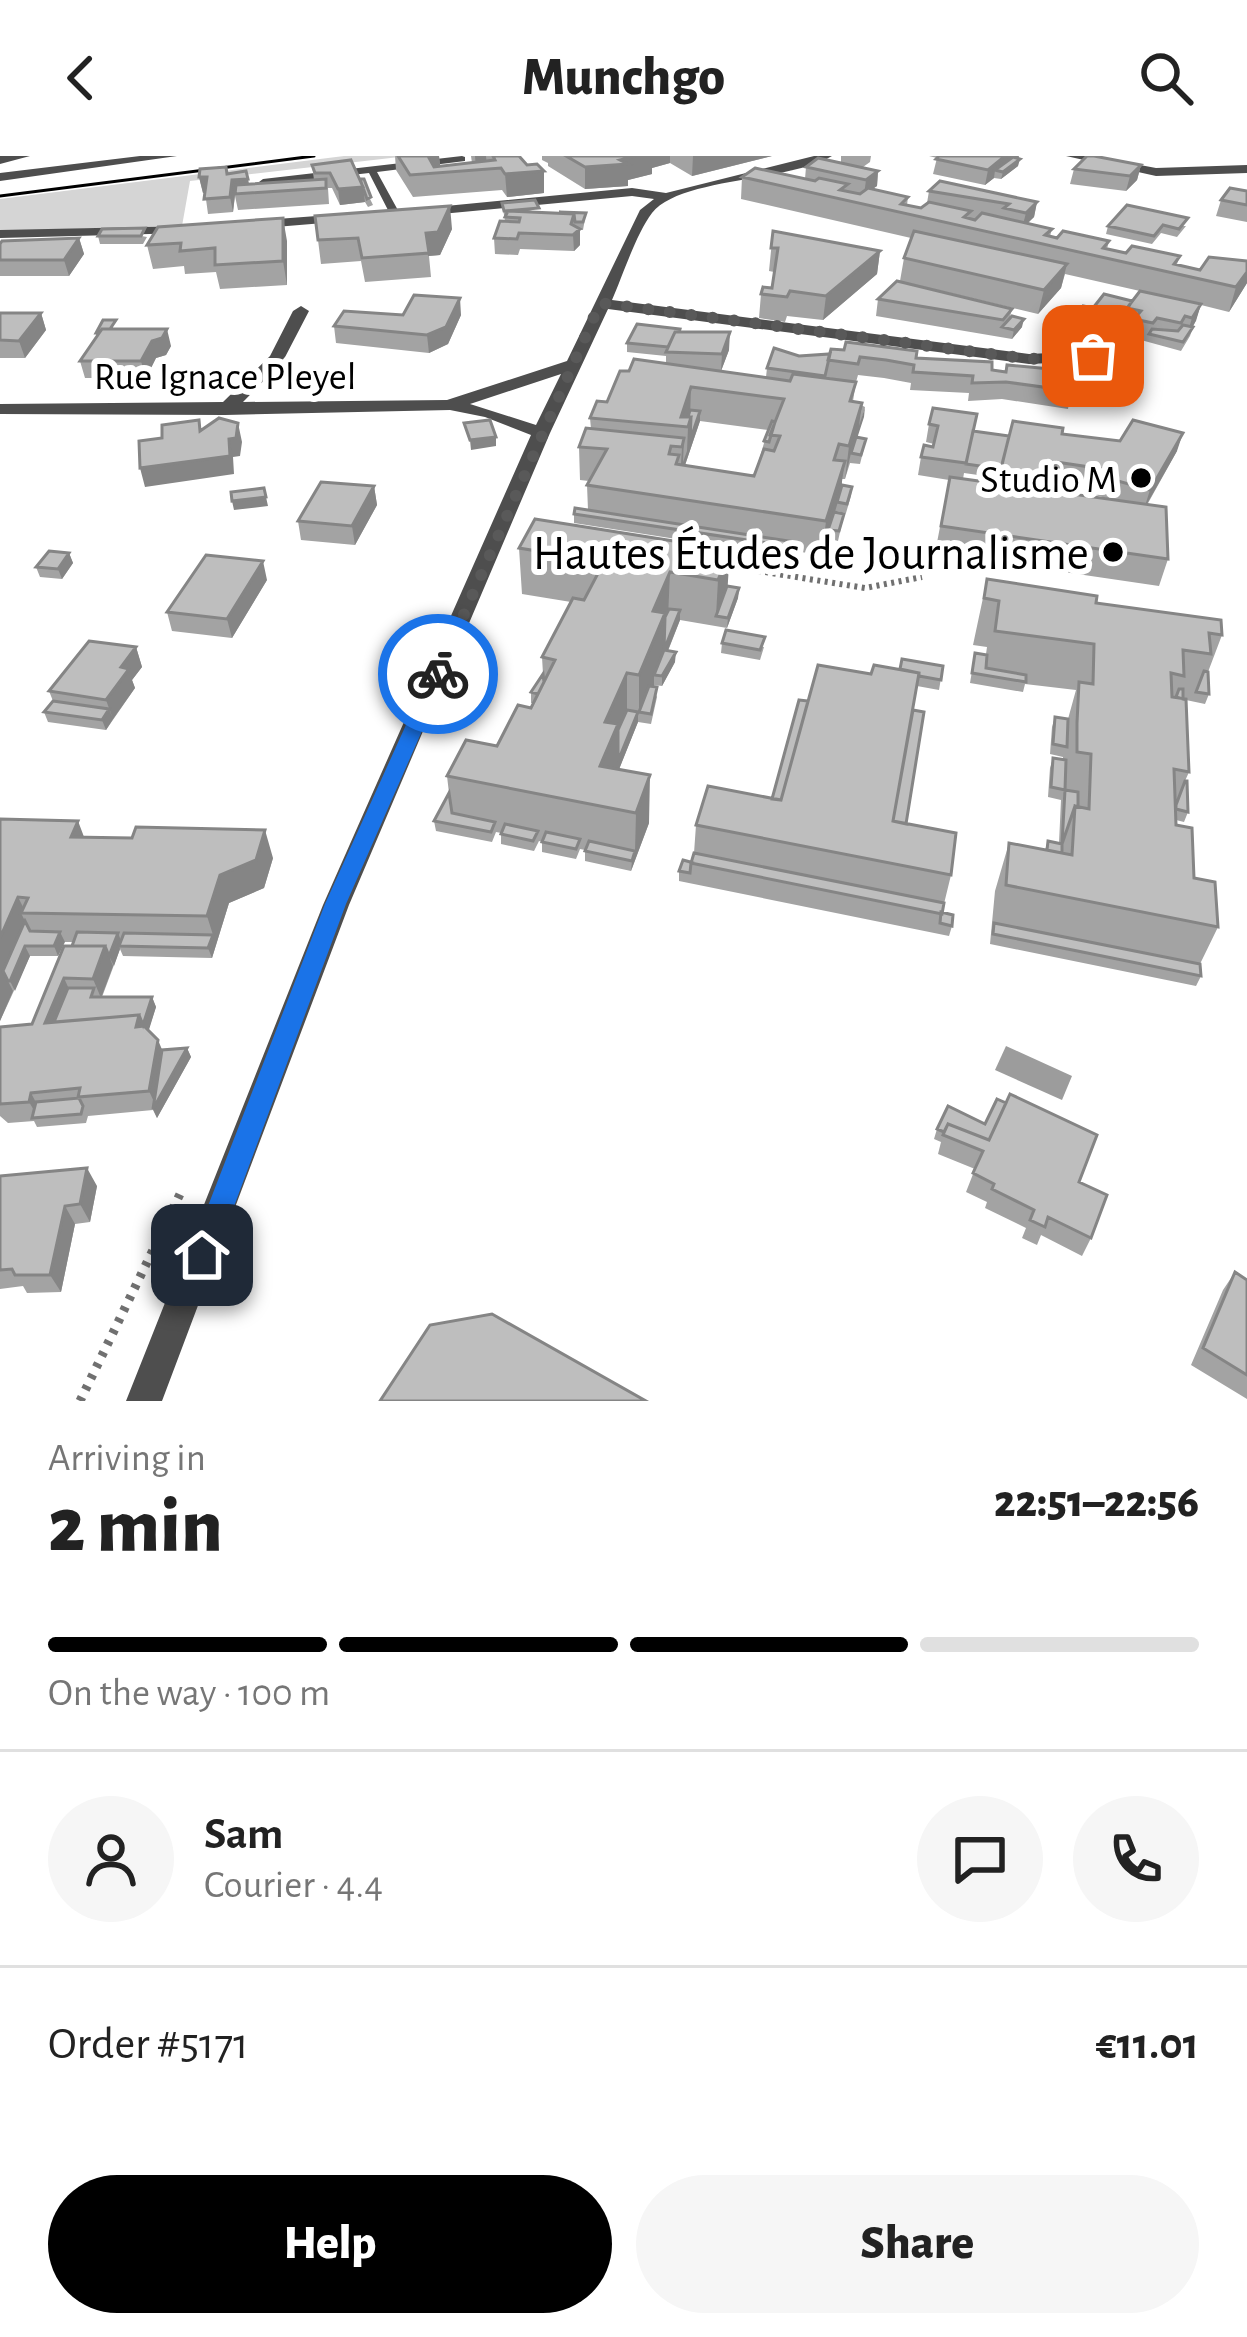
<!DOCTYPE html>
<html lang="en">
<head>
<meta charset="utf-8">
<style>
	:root { --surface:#fff; --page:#f6f6f6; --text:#222; --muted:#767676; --line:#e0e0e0; --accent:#000 }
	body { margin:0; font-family:"Alegreya Sans",sans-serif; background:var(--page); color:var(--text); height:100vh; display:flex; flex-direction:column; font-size:45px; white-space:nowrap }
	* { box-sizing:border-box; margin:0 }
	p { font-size:39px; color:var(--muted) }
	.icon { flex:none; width:66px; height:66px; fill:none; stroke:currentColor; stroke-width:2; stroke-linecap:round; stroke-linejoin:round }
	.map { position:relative; height:1245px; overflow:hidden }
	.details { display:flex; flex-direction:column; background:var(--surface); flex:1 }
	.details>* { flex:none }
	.pin { position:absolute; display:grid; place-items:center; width:102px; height:102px; color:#fff; margin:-51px; border-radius:24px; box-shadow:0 6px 18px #0006 }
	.courier { position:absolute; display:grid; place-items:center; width:120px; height:120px; margin:-60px; border:9px solid #1a73e8; border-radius:50%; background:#fff; color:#222; box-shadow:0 3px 15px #0007 }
	.head em { font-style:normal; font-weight:800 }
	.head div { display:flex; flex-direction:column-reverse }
	.head { display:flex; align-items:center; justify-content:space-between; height:204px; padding:0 48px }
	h1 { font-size:78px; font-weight:800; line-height:90px }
	.bar { display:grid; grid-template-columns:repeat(4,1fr); gap:18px 12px; align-content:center; height:144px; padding:0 48px }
	.bar i { height:15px; border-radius:9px; background:var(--line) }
	.bar .on { background:var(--accent) }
	.bar p { grid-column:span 4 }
	.line { display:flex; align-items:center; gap:30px; padding:0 48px; border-top:3px solid var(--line) }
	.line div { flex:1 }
	.round { display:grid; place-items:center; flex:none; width:126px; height:126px; border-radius:63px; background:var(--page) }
	.button { display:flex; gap:24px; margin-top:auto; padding:24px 48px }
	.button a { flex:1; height:138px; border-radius:72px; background:var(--accent); color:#fff; font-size:48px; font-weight:800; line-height:138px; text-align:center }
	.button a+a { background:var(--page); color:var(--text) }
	header { display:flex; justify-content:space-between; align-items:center; height:156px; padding:0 48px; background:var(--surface); font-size:54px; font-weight:800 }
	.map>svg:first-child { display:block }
	.green { fill:#d5d5d5 }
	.water { fill:#9c9c9c }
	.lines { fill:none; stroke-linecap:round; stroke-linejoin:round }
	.path-far1 { stroke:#707070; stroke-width:6; stroke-dasharray:3 4.5; stroke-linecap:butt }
	.path { stroke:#707070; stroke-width:9; stroke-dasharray:4.5 8; stroke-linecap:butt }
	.lane { fill:#4e4e4e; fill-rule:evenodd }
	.street { fill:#4e4e4e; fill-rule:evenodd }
	.tram { stroke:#000; stroke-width:3 }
	.wall { fill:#a3a3a3; fill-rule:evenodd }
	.shaded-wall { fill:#858585 }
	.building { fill:#bebebe; stroke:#858585; stroke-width:3 }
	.route { fill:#1a73e8 }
	.done { stroke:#595959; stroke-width:12; stroke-dasharray:0 21.6 }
	.poi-dot { fill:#000; stroke:#fff; stroke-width:4.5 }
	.labels { text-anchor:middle; stroke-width:12; stroke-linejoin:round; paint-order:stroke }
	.far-street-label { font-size:39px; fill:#000; stroke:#fff }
	.far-poi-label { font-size:39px; fill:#000; stroke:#fff; text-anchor:end }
	.poi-label { font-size:48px; fill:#000; stroke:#fff; text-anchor:end }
</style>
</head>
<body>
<header><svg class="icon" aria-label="back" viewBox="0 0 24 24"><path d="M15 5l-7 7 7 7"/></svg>Munchgo<svg class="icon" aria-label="search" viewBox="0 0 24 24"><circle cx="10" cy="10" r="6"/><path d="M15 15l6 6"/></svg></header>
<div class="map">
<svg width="1247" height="1245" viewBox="0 0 1247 1245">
	<rect width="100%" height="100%" fill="#fff"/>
	<path class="green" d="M344,0H408L190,25L182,70L0,75V43Z"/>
	<path class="water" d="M1006,890L1072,920L1062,944L995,914Z"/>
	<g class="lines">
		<path class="path-far1" d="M721,409L865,432L922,421"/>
		<path class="path" d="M80,1245L181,1036"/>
		<path class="lane" d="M462,0L465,1V5L377,16L400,58L395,61L390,58L369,17L263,29L259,26L263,23Z"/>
		<path class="street" d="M0,0H30L0,8Z
			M140,0H177L0,25V17Z
			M814,0H832C790,26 680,21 652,57C636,78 623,119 612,144L1029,198L1093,195L1101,200L1093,205L1029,208L608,153L550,277L349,749L162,1245H126L323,749L531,279L485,261L450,254L225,259L0,258V248L223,246L270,200L293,155L301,150L309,155L283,205L243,246L447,244L567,205L640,54L654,43L632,40L420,60L413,56L415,53L632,32L666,37ZM561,218L536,269L470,248Z
			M1066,0H1092L1156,12L1247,9V17L1156,20Z
			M343,58L350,62L348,65L252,73L245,69L252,65Z
			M192,70V76L187,77L0,82V74Z"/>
		<path class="tram" d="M0,40L314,0"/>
	</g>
	<path class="wall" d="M395,0H439L440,10L472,7L471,0H519L527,9L544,15V37L507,41L502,34L413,41L396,14Z
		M542,0H772L692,20L670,7L652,12V18L628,24V30L585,33L548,10V7L542,4Z
		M841,0H871L870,6L863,11L841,7Z
		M929,0H1019L1018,10L1001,23L994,22L985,29L933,18L937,2Z
		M351,4L373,49L368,51L365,46L340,49L332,32H328L329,48L238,54L235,40L233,56L208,58L205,36L203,37L199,21L227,18L250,28L314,24L312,9Z
		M1141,9L1137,24L1126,35L1070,28L1074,13Z
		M806,11L878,15L877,30L872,33L908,41L907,49L921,52L927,47L929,35L1037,46L1034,61L1028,67L1052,73L1050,80L1109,85L1107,93L1126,97L1180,100L1177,108L1200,114L1247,105V127L1229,156L1201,149L1190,180L1181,195L1130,181L1132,171L1123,167L1116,176L1074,167L1076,158L1093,152L1132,145L1140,135L1065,118L1061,132L1038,158L900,125L904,102L911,82L741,43L742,21L805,23Z
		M1247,35V66L1216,60L1221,44Z
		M502,47L539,57H586L583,74H580V89L574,95L520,93L518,99L495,98L494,82L505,65Z
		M315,60L452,73L440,99L429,100L431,121L365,126L361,105L321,108Z
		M1108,70H1186L1177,81L1161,77L1152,88L1106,78Z
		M158,71L287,85V129L220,133L216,116L185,118L184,110L153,113L147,89Z
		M102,73L147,81L143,88H100L98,80Z
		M773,75L880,95L877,118L823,164L787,160L785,166L759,162L761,138L772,132L774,116L769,115Z
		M79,82L84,98L69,120H0V88L8,84Z
		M878,143L1012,153L1010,161L1022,171L1012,183L876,160Z
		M0,157H41L46,174L25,202H0Z
		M403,159H461L448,188L429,197L336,187L334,170Z
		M118,173L171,190L166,199L156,202L146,222H85L80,205L97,181L96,177Z
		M680,176L729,194L721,215L766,221L767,212L799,200L916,202L992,214L1094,224L1089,242L1084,241L1082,249L1069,247L1068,253L1002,243L968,245L969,237L910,234L911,227L884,222L858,219L856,226L826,221V222L856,226L853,245L865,251L857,281L864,292L860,308L850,307L845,323H842V329L852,331L851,340L846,357L836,355L835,356L844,358L838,385L827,382L822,399L794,395L792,401L574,367V358L588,354L587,329L589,325L580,324L579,291L591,273L590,262L607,246L629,215L666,208V200L627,196V187ZM700,265L768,274L755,317L751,319L685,309Z
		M929,268L1009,280L1062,278L1177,295L1147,349L1168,403L1159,430L935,397L949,324L918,319L921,301L933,291L934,288L926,286ZM964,317L999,322L998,328L963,323ZM1051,325L1097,331L1095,339L1114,344L1049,335Z
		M374,330L377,349L355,389L301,384L298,365Z
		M519,392L730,394L727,430L739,432L738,442L727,472L680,464L668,495L675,506L662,530L654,529L653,531L657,541L651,568L638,566L619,613L649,667L631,715L585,705V694L580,693L576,703L542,696V686L539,685L534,695L501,688V677L496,676L492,686L436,675L434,665L449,637L447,620L497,590L531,552L533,547H531V536L543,518L542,501L571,446L522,438Z
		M69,397L73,407L62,423L40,421L36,411Z
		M987,423L1096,447L1222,479L1208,516L1209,538L1205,548L1186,544L1189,616L1185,625L1188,656L1184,666L1176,664L1194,722L1218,771L1200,808L1201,820L1196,830L990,788L995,735L1009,687L1045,694L1048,685L1059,687L1061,644L1048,641L1050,612L1053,602L1063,604V601L1050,598L1052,571L1055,561L1068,563L1076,534L1025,528L1023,536L970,527L975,497L986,498L987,491L973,489Z
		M267,424L232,482L172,475L167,456Z
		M722,487L764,491L760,504L721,497Z
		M136,491L142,511L132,524L135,532L106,574L48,566L44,556L53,545L49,535Z
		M943,510L939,534L917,530L913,554L906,668L951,719L942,756L952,770L949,780L679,725V715L691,706L694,697L696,669L772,643L808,545L871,518L900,513Z
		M0,663L84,681L273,702L264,732L229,747L212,802L123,800L120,793L102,841H152L156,851L148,875L162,894L187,892L191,901L157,962L153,954L88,960L86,967L37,971L34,965L8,967L0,960V871L32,868L73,786H64L58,800H30L0,865Z
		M937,973L1079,1026L1091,1082L1082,1100L1041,1079L1037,1089L1022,1082L1026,1072L985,1052L987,1046L966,1036L975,1013L938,998L941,986L934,983Z
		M0,1020L97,1030L90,1066L75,1068L61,1136L27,1137L23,1130L0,1133Z
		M1235,1116L1247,1124V1243L1191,1209L1223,1134Z"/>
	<path class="shaded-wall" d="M427,0H439L441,17L428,18Z
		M475,0H486L487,11L476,12Z
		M626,0H670V7L652,12V18L628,24V30L585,33V11L620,4Z
		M693,0H772L692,20Z
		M1005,0H1019L1002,16L995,14L994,22L985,29L988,14Z
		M1020,3L1018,10L1001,23L1003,16Z
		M1141,9L1137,24L1126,35L1130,20Z
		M544,15V37L507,41L505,18Z
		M878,15L877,30L864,39L866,24Z
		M199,21H207L210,36L203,37Z
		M248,23L251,37L235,38L233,56L230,41L232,24Z
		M363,31L365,46L340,49L338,33Z
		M1037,46L1034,61L1022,72L1026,57Z
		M450,50L452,73L440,99L428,100L426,77Z
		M283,62L287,85V129L283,105Z
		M580,73V89L574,95L573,79Z
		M79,82L84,98L69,120L64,104Z
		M880,95L877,118L823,164L826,140Z
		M1067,108L1061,132L1038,158L1044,134Z
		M1247,116V127L1229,156L1236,131Z
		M460,142L461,159L448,188L429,197L427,179Z
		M1201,148L1196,165L1187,179L1192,162Z
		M41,157L46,174L25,202L19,185Z
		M1024,163L1022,171L1012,183L1014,174Z
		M167,173L171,190L166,199L156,202L146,222L141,205L152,185Z
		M730,176L729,194L721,215L722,198Z
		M691,231L690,263L681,261Z
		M862,247L859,270L865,251L864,261L852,298L851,297L845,323L849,290Z
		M700,255V265L680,324L682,291L684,282L683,306L687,295L688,271L691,261Z
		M238,267L242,286L240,300L233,301L234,318L145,331L140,312Z
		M1183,277L1177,295L1144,353L1150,334Z
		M496,281V290L471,294L470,284Z
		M845,305L840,339L822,399L826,365Z
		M374,330L377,349L355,389L352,370Z
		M266,341L268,350L234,354L232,345Z
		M730,394L727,440L716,460L718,424Z
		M69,397L73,407L62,423L58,413Z
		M263,405L267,424L232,482L227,463Z
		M670,416L668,462L664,504L654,519V529L642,557L639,556V519L653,455Z
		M739,432L738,442L727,472L728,462Z
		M680,454V464L664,504V494Z
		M136,491L142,511L132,524L135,532L113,563L106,544L121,511Z
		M676,496L675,506L662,530V520Z
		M627,517V564L638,556V566L604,651L600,610L605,566Z
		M109,553L113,563L106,574L102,564Z
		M650,619L649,667L631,715L632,705L635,695L636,657Z
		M78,665L89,694L71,681Z
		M265,674L273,702L264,732L229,747L212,802L208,792L213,779L207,760L220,719Z
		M18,741L26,757H21L30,775L8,825L13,835L0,865V782Z
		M60,776L65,786L58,800L54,790Z
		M118,777L122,787L119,790L120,793L114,810L109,800Z
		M25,790L30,800L15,835L10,825Z
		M105,790L113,810L101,842L93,823Z
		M64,822L73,842L59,875L45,867Z
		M152,841L156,851L144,890L136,871L139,859Z
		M158,884L166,903L187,892L191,901L157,962L153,953L155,948L149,935Z
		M31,937L41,956L38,961L29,946Z
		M87,1012L97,1030L90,1066L80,1048Z
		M65,1050L75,1068L61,1136L50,1119Z"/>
	<path class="building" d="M398,0H428L434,11L495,4L493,0H519L527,9L537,8L544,15L505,18L501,12L410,19Z
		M566,0H636L620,4L628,8L585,11Z
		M939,0H1005L988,14L936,3Z
		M1087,0H1094L1141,9L1130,20L1074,13Z
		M1013,1L1020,3L1003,16L995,14Z
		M818,2L878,15L866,24L806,11Z
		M351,4L363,31L338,33L330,17H315L312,9Z
		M226,11L227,18L246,15L248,23L232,24L230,41L204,43L207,21H199L200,13Z
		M755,12L815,25L819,22L848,28L840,34L860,38L868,32L908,41L901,48L921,52L929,46L971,55L964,61L975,64L982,57L1052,73L1045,79L1057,82L1063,75L1109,85L1103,92L1126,97L1132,90L1180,100L1174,108L1200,114L1209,101L1247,105V116L1236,131L742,21Z
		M326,23V32L235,38L236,29Z
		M360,23H364L371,41L367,43Z
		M940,25L1037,46L1026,57L1004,52L1009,48L929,35Z
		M1230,32L1247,35V49L1221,44Z
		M535,44L539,52L504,55L502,47Z
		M1127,49L1188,62L1179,73L1163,69L1154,80L1108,70Z
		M450,50L438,76L426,77L429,97L362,102L358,82L318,84L315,60Z
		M508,55L574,58L571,68L580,73L573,79L519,77L517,83L494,82L500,65L519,66L520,62L505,61Z
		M559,56L586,57L583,66H575L574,58Z
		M283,62V105L215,109V92L180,95L181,87L147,89L158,71Z
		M145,72L141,80H98L102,73Z
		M773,75L880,95L826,140L790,135L787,141L761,138L763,131L772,132L778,92H771Z
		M914,75L1067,108L1044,134L904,102Z
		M79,82L64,104H0V88L2,85Z
		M897,125L1012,153L1003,164L878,143Z
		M1140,135L1201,148L1192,162L1185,160L1181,167L1157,162L1153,167L1134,163L1141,155L1127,152Z
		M1104,138L1132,145L1119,167L1076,158L1083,150L1093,152Z
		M414,139L460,142L446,171L427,179L334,170L344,155L403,159Z
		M0,157H41L19,185L0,184Z
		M1012,160L1024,163L1014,174L1002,171Z
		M103,164H116L110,173H102L99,177H96Z
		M637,168L680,173L679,176H675L668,191L627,187Z
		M1183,169L1193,171L1183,186L1149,178L1152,173L1178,175Z
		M102,173H167L162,182L152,185L141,205H80Z
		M675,176H730L722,198L666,196Z
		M846,186L917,195L916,202L992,206V214L1006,216L1007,209L1093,217L1094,224H1086L1087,231L1072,230V235L1006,226L972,227L973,220L913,216L914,209L886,204L860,201L858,208L828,204L831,193L844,194Z
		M774,192L799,200L830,198L825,220L767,212Z
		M634,203L790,225L793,218L856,226L850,245L862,247L849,290L839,288L834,304L845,305L826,365L587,329L607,293L579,291L586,272L684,282L682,291L671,290L669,298L679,299L676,308L754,320L764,293L774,295L780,280L770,279L784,243L691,231L681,261H691L688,271L590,262L597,245L607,246L620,215H629Z
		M933,252L977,258L966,307L921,301L924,289L933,291L938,270L929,268Z
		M690,254L700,255L690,285L691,261H688Z
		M219,262L238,267L236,282L229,283L230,300L140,312L139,285L162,282V269L199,264L200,275Z
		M490,264L496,281L470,284L464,267Z
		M1133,264L1183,277L1150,334L1100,320L1103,313L1056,306L1051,325L1000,316L1013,265L1063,272L1062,278L1120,285Z
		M772,265L775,266L769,286L764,285Z
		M973,275L1009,280L1001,313L966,308Z
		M856,281L866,283L861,299L851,297Z
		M950,321L1166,351L1168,403L941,370Z
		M321,326L374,330L352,370L298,365Z
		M842,329L852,331L847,348L837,346Z
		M264,332L266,341L232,345L231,336Z
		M575,352L795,386L793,391L574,358Z
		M834,356L844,358L839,375L828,374Z
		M535,363L730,394L718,424L670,416L653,455L665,457L639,519L627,517L605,566L618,568L600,610L650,619L636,657L447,620L466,584L497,590L518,549L531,552L555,504L542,501L573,442L584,444L604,406L519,392Z
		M49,395L69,397L58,413L36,411Z
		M206,399L263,405L227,463L167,456Z
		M987,423L1097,440L1096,447L1221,464L1222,479L1209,477L1211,498L1183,494L1184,520L1171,517L1172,541L1186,543L1189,616L1174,613L1176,669L1192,672L1194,722L1215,726L1218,771L1006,729L1009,687L1072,699L1075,650L1089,653L1091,598L1077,596V567L1079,526L1093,528L1094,488L995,475L999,445L984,442Z
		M727,430L739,432L728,462L716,460Z
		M669,453L680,454L664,494L665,461Z
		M726,474L765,481L760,494L722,487Z
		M89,485L136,491L121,511L129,513L106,544L49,535Z
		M664,494L676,496L662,520L654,519Z
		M975,497L987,499L986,512L1026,519V526L972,517Z
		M902,503L943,510L941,524L919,520V517L900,513Z
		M818,509L871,518L874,509L919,517L893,665L956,677L951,719L696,669L708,630L781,644Z
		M1204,515L1208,516L1209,538L1196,536Z
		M543,518L544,526L538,538L531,536Z
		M649,530L657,531L651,558L639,556Z
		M1179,533H1183V543L1176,541Z
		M799,544L808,545L781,644L772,643Z
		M53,545L109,553L102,564L44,556Z
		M627,554L638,556L618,605V574Z
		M913,554L924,556L906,668L893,665Z
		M1055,561L1068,563L1067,591L1053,588Z
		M1053,602L1066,604L1065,634L1051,631Z
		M1185,625H1187L1188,656L1176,653V649Z
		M1065,634L1078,636V651L1075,650L1062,688Z
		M449,637L452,657L495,666L491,676L434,665Z
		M0,663L78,665L71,681L132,682L136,671L265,674L256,704L220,719L207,760L21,757L28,742L18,741L0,782Z
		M505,668L538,675L533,685L501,678Z
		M546,676L580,683L576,693L542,686Z
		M589,685L635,695L632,705L585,695Z
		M1048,685L1062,688V697L1047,694Z
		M694,697L944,747L942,758L691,707Z
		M683,704L694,707H691L690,717L679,715Z
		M941,756L953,759L952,770L940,767Z
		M25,765L30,775L60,776L54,790H25L10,825H8L3,815Z
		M994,767L1200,808L1201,820L993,778Z
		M77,776L118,777L109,800L105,790H72Z
		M124,777L213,779L208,792L119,790Z
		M64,790H105L93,823L64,822L45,867L139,859L136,871L144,870L158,884L149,935L78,941L80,932L31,937L29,946L0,948V871L32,868Z
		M68,832H94L91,841H152L143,869L139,859L54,866Z
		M187,892L153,953L162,894Z
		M1010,938L1097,979L1079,1026L1107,1039L1091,1082L1048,1061L1045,1071L1030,1064L1034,1054L992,1033L994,1028L973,1017L983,995L943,979L948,968L989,984Z
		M79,942L83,950L81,958L32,962L36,946Z
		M997,943L1006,947L989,984L948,968L944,976L937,973L948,950L985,968Z
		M87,1012L80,1048L65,1050L50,1119H15L12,1113L0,1114V1020Z
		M1235,1116L1247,1124V1219L1203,1192Z
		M492,1158L646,1245H380L430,1169Z"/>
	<path class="route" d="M438,512L447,518L346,748L216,1099L212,1108L202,1112L193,1108L189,1099L325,748L429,518Z"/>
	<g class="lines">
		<path class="done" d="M438,518L600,147L1029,203L1093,200"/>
	</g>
	<g class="poi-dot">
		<circle cx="1141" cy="322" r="12"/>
		<circle cx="1113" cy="396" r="12"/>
	</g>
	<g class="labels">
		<g class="far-street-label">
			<text x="225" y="233">Rue Ignace Pleyel</text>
		</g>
		<g class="far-poi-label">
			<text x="1117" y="336">Studio M</text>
		</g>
		<g class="poi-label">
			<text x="1089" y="413">Hautes Études de Journalisme</text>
		</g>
	</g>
</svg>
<div class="pin" style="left:1093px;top:200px;background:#ea580c"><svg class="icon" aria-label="bag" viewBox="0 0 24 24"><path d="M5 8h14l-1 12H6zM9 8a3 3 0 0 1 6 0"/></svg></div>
<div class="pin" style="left:202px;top:1099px;background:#1f2937"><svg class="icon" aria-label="home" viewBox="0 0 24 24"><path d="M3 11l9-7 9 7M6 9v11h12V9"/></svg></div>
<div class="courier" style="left:438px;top:518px"><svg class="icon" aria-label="bike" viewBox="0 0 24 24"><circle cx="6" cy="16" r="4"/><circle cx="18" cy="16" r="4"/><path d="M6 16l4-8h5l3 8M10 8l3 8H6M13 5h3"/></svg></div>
</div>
<section class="details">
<div class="head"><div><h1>2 min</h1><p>Arriving in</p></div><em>22:51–22:56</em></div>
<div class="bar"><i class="on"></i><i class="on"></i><i class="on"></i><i></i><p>On the way · 100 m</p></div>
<div class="line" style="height:216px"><a class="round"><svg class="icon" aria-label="person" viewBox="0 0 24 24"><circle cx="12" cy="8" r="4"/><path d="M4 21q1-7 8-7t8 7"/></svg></a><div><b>Sam</b><p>Courier · 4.4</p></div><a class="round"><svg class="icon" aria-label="chat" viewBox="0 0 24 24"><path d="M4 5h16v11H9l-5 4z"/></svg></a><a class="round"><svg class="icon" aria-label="phone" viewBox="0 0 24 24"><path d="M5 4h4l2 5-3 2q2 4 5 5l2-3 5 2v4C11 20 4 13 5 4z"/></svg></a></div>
<div class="line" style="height:156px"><div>Order #5171</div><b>€11.01</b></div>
<div class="button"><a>Help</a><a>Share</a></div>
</section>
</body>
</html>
